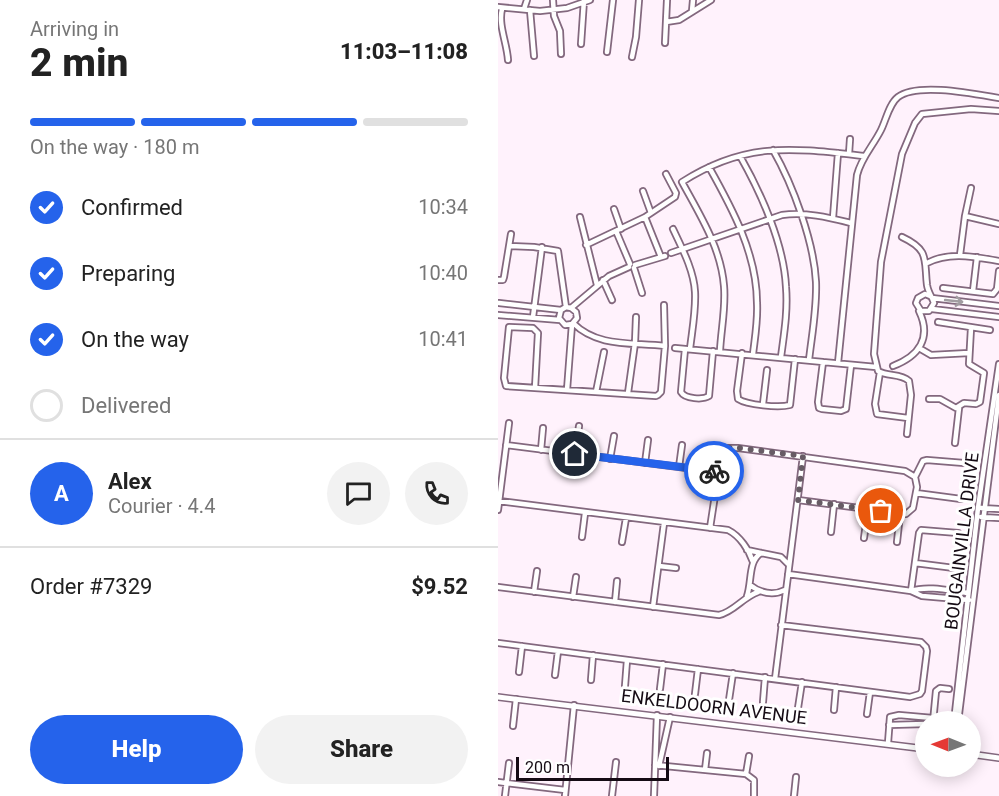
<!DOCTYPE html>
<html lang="en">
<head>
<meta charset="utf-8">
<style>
	:root { --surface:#fff; --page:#f2f2f2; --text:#222; --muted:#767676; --line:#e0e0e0; --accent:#2563eb }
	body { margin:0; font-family:Roboto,sans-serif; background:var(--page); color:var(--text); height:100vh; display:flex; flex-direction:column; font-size:22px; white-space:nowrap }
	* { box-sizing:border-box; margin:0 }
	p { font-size:20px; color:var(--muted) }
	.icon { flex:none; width:33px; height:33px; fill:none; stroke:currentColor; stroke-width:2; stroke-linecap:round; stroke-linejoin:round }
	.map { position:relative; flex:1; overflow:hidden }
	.sheet { display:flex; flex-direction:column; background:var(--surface); width:498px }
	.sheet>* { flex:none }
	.needle { width:39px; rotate:271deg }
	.buttons { position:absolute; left:417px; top:711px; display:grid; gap:12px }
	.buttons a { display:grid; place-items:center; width:66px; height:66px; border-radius:50%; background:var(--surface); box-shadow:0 3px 15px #0003; font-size:30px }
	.scale { position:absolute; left:18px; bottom:15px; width:153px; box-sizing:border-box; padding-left:6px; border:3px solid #150b14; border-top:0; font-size:16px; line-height:21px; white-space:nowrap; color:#150b14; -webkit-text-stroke:4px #fff; paint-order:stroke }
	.pin { position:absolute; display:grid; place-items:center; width:51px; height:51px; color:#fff; margin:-26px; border:3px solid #fff; border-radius:50%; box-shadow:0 2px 6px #0007 }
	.courier { position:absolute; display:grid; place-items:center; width:60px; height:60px; margin:-30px; border:4px solid #2563eb; border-radius:50%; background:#fff; color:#222; box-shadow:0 2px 8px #0007 }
	.overview em { font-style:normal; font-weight:800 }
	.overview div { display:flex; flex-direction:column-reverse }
	.overview { display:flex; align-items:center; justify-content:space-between; height:102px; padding:0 30px }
	h1 { font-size:39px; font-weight:800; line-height:45px }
	.bar { display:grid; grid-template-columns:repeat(4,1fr); gap:9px 6px; align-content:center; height:72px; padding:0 30px }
	.bar i { height:8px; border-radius:4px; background:var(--line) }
	.bar .selected { background:var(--accent) }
	.bar p { grid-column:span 4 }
	.line { display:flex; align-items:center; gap:15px; padding:0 30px; border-top:2px solid var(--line) }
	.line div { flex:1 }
	.round { display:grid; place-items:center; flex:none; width:63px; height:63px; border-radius:32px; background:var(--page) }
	ol { padding:0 30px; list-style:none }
	li { display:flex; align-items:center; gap:18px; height:66px }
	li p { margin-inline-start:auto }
	li .icon { padding:6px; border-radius:50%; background:var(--accent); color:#fff; stroke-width:4 }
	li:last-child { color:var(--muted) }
	li i { width:33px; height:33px; border:3px solid var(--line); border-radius:50% }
	.action { display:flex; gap:12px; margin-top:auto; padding:12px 30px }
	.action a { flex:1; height:69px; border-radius:36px; background:var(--accent); color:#fff; font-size:24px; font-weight:800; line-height:69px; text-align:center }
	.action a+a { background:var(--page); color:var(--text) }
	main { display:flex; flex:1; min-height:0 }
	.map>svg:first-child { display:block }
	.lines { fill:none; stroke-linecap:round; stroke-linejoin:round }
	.minor-casing { stroke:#83687e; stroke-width:8 }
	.tertiary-casing { stroke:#83687e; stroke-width:8 }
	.minor { stroke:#fff; stroke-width:4.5 }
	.tertiary { stroke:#fff; stroke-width:5 }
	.oneway { stroke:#a19da1 }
	.done { stroke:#675c65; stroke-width:6; stroke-dasharray:0 10.8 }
	.route { stroke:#2563eb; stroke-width:8 }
	.labels { text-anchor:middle; stroke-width:6; stroke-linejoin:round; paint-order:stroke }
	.street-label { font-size:18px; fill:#150b14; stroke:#fff }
</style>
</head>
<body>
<main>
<section class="sheet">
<div class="overview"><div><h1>2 min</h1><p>Arriving in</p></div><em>11:03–11:08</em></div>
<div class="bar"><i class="selected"></i><i class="selected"></i><i class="selected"></i><i></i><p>On the way · 180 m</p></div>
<ol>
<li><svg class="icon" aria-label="check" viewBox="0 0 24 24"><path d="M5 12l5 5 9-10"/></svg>Confirmed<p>10:34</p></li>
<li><svg class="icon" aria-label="check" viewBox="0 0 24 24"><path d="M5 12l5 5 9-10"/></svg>Preparing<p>10:40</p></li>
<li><svg class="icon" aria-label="check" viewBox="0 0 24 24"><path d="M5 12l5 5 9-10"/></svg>On the way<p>10:41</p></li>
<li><i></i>Delivered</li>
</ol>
<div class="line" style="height:108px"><b class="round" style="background:var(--accent);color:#fff">A</b><div><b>Alex</b><p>Courier · 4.4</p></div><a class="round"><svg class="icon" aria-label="chat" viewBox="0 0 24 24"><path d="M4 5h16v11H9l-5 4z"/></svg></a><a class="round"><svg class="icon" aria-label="phone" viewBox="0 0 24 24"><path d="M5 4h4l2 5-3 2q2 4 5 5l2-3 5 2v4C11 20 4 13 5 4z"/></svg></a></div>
<div class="line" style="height:78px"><div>Order #7329</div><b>$9.52</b></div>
<div class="action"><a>Help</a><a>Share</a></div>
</section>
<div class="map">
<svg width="501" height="796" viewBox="0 0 501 796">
	<rect width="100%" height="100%" fill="#fff2fc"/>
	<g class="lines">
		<g class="minor-casing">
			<path id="minor" d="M55,0L56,16L62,31L63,54
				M0,7L42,11L69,8L92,0
				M4,9C0,25 9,43 10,60
				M26,9L29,0
				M32,10L36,56
				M194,11L195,0
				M168,22L181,20L213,0
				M167,43L169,0
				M83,44L86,0
				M109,52L115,0
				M134,57L138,37L141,0
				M275,150C295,185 316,242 318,282C319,308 314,334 311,360
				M351,154L352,139
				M242,156C263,193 286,244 288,287C290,311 286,334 283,357
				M211,167C234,208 259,254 259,303C260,320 257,337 255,354
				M145,191L153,213
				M116,209L123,229
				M467,216L501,224
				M82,217L99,285
				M147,217L163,257
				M335,218L340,153
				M175,229C184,248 196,271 197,292C198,311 194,331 192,349
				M118,231L132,264
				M404,237C432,250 426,260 429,285C430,292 434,297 436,303L431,311H423L418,303L420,298L427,294L432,296
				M88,245L147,217L177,197L178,193L168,174
				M12,246L36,247L60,251L68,307
				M173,253L284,215C308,212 329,217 353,223
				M462,255L467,216L473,188
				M429,263C452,251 477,257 501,261
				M137,265L167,256
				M136,268L144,293
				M0,280H5L6,277L13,234
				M105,280L114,300
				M445,288L495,294L499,289L501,271
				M475,291L479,257
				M434,298L501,306
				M1,303L63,310
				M73,308L78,312L79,318L74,324L67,325L61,318L63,310L68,307L73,308L111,276L131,267
				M434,309L501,317
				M0,315L62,320
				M35,317L44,247
				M440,322L492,330
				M75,323C100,348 135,342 167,346
				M177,348L378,367
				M421,348L433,355L471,353
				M187,349L183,392C187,399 205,400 211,396L215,351
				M222,351C223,330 228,307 226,286C223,248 202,215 184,182C248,141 295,148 366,156
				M244,353L239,391L240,399C249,405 281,408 292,405L297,359
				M325,362L320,402L321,408L324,409L343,411L348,409L353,365
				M340,363L359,175C363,158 375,146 383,130C388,120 391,104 400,97C419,82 477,94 501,98
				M395,366C421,356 434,338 421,311
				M382,372L377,404L379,414L410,418
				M37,388L40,333L35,328L11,327L6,378L8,386L158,396L160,395L163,392L167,346L166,305
				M69,390L74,324
				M98,392L106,352
				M130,393L137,343L138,317
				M431,399H442L458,408L466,403L478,404L482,402L486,373L471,364L473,328
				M265,404L269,370
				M409,434L413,395L411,381C402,373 390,377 380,371L376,354L383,262L404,154L417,123L424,114L473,109L501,111
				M457,443L461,408
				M8,445L220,472
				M43,450L45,428
				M77,455L81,426
				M112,459L116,436
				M147,463L150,440
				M181,467L184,445
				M418,493L463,499
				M300,500L408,514L415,508L419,487L417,477L425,461L429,460L466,463
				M1,501L230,530C242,536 251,550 255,562
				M483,508L501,509
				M0,510L11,423
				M483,517L501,518
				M212,528L223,456L229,448H240L407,471L417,477
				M333,532L336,504
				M84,537L87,513
				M366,538L370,509
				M124,542L128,518
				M399,542L402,514
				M249,550L283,557L290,564
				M417,563L456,568
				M161,566L178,568
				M290,574L413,591L424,596L471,600
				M252,585C262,593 275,596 287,590
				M0,587L221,615C236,612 245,597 260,592
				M413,591L421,533L423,530L460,533
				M413,591C430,585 453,591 470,593
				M36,592L39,571
				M249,596C254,582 250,561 263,553
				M75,597L78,577
				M117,602L119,581
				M155,607L166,523
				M0,643L412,697L422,694L424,691L429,651L428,647L423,642L283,625
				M21,672L24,646
				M57,675L60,651
				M277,679L305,456
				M93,680L95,655
				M127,686L129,660
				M162,689L165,664
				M197,694L200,669
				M231,700L235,673
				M265,702L267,677
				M300,708L304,682
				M336,710L338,687
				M369,714L372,692
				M435,722L438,691L442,688L451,689
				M456,722L480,508L501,364
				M460,722L501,395
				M391,725L428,724
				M15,726L18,699
				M390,743L392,717L401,715L435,718
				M157,765L248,774L256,780V796
				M161,766L172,717
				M207,770L209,753
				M248,774L251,756
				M0,782L67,790
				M7,796L11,763
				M67,796L76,705
				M114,796L118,762
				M156,796L159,715
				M296,796L298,777"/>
		</g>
		<g class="tertiary-casing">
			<path id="tertiary" d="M0,697L428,749
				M472,754L501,758"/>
		</g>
		<use href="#minor" class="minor"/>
		<use href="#tertiary" class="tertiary"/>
	</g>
	<defs><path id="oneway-shaft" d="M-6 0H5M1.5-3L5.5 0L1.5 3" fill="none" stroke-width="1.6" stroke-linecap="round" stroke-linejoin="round" transform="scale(1.5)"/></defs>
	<use class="oneway" href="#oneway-shaft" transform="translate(456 301) rotate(6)"/>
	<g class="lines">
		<path class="done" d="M216,471L220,472L225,452L233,447L305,456L300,500L383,511"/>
		<path class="route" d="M77,454L216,471"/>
	</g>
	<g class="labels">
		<g class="street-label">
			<text transform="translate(464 541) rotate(-83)" y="6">BOUGAINVILLA DRIVE</text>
			<text transform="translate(216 707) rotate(7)" y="6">ENKELDOORN AVENUE</text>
		</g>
	</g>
</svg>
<div class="buttons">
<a><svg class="needle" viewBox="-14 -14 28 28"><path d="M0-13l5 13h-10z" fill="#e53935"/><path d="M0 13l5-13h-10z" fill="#767676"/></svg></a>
</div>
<div class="scale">200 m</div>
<div class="pin" style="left:383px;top:511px;background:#ea580c"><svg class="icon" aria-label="bag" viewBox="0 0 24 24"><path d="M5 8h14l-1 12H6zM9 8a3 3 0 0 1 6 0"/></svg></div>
<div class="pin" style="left:77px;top:454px;background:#1f2937"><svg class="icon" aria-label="home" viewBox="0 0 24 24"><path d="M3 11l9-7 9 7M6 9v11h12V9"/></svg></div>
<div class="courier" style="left:216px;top:471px"><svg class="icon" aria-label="bike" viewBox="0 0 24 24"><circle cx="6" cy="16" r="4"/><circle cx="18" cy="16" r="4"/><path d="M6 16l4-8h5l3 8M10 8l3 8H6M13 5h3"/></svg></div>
</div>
</main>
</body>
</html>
